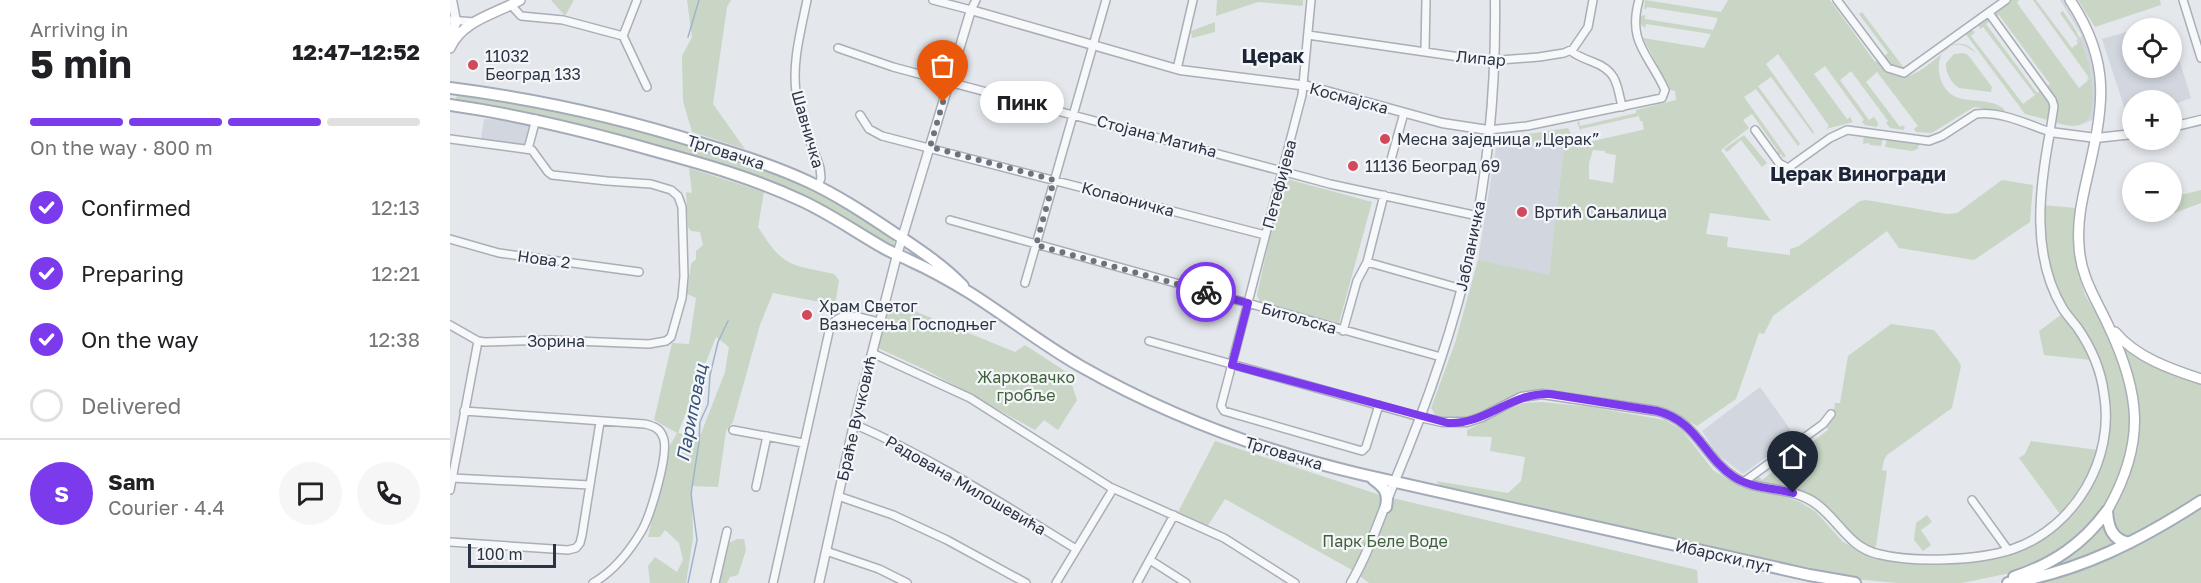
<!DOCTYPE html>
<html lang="en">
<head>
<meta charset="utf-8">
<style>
	:root { --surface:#fff; --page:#f6f6f6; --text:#202124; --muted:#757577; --line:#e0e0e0; --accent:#7c3aed }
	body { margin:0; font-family:"Golos Text",sans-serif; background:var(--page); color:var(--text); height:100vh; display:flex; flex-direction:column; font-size:22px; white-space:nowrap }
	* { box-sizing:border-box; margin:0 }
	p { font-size:20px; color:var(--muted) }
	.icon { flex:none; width:33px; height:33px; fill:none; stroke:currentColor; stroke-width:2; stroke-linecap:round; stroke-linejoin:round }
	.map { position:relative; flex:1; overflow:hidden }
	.sheet { display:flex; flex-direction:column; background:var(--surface); width:450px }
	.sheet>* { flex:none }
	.tools { position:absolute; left:1672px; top:18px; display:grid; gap:12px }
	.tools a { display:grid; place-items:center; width:60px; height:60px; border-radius:50%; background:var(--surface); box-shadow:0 3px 9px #0003; font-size:30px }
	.scale { position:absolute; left:18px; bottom:15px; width:88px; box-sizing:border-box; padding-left:6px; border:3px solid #2b3445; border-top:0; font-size:16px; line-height:21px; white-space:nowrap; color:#2b3445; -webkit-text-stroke:4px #f4f6f9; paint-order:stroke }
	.pin { position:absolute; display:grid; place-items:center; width:51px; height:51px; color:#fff; margin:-62px -26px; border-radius:50% 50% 50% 0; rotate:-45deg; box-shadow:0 0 6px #0007 }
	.pin .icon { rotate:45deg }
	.courier { position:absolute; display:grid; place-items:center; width:60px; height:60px; margin:-30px; border:4px solid #7c3aed; border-radius:50%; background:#fff; color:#222; box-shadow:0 2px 8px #0007 }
	.bubble { position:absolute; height:42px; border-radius:21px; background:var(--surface); box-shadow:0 3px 9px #0003; font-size:20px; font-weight:700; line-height:42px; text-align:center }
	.summary em { font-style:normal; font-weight:700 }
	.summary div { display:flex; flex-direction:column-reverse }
	.summary { display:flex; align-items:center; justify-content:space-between; height:102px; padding:0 30px }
	h1 { font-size:39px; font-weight:700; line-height:45px }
	.bar { display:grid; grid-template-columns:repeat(4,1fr); gap:9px 6px; align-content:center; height:72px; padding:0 30px }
	.bar i { height:8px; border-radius:4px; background:var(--line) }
	.bar .selected { background:var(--accent) }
	.bar p { grid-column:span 4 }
	.line { display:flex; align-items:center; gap:15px; padding:0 30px; border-top:2px solid var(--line) }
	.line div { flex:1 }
	.round { display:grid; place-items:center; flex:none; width:63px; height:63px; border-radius:32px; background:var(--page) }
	ol { padding:0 30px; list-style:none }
	li { display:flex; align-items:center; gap:18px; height:66px }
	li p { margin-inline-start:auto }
	li .icon { padding:6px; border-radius:50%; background:var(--accent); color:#fff; stroke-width:4 }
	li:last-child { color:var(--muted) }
	li i { width:33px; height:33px; border:3px solid var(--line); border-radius:50% }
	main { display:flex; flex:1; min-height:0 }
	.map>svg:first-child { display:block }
	.built { fill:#d2d6de }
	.green { fill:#c9d6c5; fill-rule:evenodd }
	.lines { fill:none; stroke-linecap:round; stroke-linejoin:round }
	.stream { stroke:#9fb4cc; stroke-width:1.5 }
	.minor-casing { stroke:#a9aeb7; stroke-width:10 }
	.tertiary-casing { stroke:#a9aeb7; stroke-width:11 }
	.secondary-casing { stroke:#a9aeb7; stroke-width:12 }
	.primary-casing { stroke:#a3abb8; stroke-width:14 }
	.minor { stroke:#f7f8fa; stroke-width:7 }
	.tertiary { stroke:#f7f8fa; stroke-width:8 }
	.secondary { stroke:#fff; stroke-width:9 }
	.primary { stroke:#fff; stroke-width:10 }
	.done { stroke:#6c737f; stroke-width:6; stroke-dasharray:0 10.8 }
	.route { stroke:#7c3aed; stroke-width:8 }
	.poi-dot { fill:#d1495b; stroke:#f4f6f9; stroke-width:2 }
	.labels { text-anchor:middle; stroke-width:4.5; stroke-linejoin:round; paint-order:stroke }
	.poi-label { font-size:16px; fill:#2b3445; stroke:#f4f6f9; text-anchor:start }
	.street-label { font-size:16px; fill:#2b3445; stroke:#f4f6f9 }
	.park-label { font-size:16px; fill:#3f6138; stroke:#f4f6f9 }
	.water-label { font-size:18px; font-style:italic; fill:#34527a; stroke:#f4f6f9 }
	.quarter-label { font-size:20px; font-weight:bold; fill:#1d2536; stroke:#f4f6f9 }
</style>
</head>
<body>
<main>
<section class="sheet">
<div class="summary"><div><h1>5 min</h1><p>Arriving in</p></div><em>12:47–12:52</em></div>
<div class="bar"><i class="selected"></i><i class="selected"></i><i class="selected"></i><i></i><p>On the way · 800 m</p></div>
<ol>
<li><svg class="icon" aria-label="check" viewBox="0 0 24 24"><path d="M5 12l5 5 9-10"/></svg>Confirmed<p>12:13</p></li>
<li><svg class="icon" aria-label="check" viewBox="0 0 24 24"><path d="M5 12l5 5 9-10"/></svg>Preparing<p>12:21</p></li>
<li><svg class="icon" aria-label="check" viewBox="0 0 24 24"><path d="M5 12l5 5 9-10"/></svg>On the way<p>12:38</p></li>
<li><i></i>Delivered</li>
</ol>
<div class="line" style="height:108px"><b class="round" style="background:var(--accent);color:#fff">S</b><div><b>Sam</b><p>Courier · 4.4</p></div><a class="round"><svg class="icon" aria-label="chat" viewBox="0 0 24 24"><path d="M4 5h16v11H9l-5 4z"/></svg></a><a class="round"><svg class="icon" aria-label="phone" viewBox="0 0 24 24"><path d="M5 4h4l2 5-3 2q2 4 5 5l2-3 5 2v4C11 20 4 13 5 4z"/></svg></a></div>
</section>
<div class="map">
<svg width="1751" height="583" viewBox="0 0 1751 583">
	<rect width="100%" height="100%" fill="#e4e7ec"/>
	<path class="built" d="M1610,0H1614L1617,4L1642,53L1647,78L1644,119L1633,124L1638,74L1626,40L1632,36Z
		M1683,30V68H1722V37L1741,98L1722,105V100H1683V117L1678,119L1652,39Z
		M34,119L58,120L78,125L81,129L75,145L73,146L31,139Z
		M1115,138L1099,276L1028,260L1046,148Z
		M1310,387L1345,436L1293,474L1268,455L1252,431Z"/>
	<path class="green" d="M101,0H124L115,16Z
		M237,0H281L277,7L263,104L295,149L242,132L233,101L232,56L242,37Z
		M767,0H853V6L808,2L766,16Z
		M1195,0L1271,12L1278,0H1380L1425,62L1429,60C1452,97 1479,63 1502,45C1511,42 1520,45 1526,53C1523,51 1519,48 1515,46C1488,38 1483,71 1495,88C1508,108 1539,94 1555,110L1554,112L1524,107L1485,131L1481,133L1466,132L1464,129L1468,126L1427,72L1416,82L1450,127L1453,125L1455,128L1453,130L1440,128L1436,123L1438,121L1401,71L1390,80L1419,120L1424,117L1428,123L1427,127L1415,125L1412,122L1414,120L1375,66L1364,74L1397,119L1400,117L1403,122L1376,129L1379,126L1328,54L1316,64L1364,132L1363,134L1321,77L1308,86L1350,144L1348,146L1306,89L1294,97L1336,156L1333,158L1331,154L1327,157L1326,154L1328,151L1302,114L1293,120L1299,128L1271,150L1321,221L1260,213L1256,234L1278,237L1277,247L1340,255V249L1349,246L1410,201L1416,200L1497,214L1507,213L1552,180L1583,185L1580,222L1524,260L1449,248L1437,231L1323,316L1314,334L1309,333L1286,399L1247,426L1226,414L1102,391C1091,391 1080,391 1069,394C1037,406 1024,427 986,416L981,408L1005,343L1028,260L1099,275L1115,138L1054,146L1053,133H1056L1058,137L1118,128L1124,139H1133L1134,143L1192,130L1194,129L1192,121H1190L1189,116L1131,129V132L1127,122L1129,121L1130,126L1186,113V110L1226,100L1225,91L1220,90L1193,38L1254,48L1261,34L1196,24L1195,28L1189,23L1191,16L1195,15V19L1263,30L1268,18L1197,7L1196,9H1194ZM1143,150L1155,151V153L1166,155L1163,183L1139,179V163Z
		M1561,0H1569L1567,3L1629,88L1640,79L1583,0H1586L1622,48L1630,42L1610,13L1613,11C1619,20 1626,29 1630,39C1638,56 1653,113 1632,124C1624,128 1613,125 1605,122L1596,87L1600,84L1549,15L1545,18L1543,15L1546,10Z
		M1628,0H1710L1711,5L1645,27Z
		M1412,12L1454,68L1451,69L1442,66L1434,56L1438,53L1409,14Z
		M1534,19L1540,21L1536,24L1587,93L1591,90L1600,103L1598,120L1575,114L1515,33L1519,29L1525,32L1521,36L1573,104L1585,95L1533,27L1530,29L1528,24Z
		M765,22V32L742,38L741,31Z
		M1513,53L1518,55L1542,87L1541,92L1509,88C1501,83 1495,72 1496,63L1504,54Z
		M10,95L159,120L306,165L375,194L443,238L445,245L440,246L437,245C402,219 364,202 324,185L6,102V97Z
		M1294,135L1317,163L1312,167L1291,140L1277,152L1274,149Z
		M1414,135L1433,138L1431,146L1420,145L1419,143L1413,144Z
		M1437,138L1469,143L1468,149L1462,151L1435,147Z
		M239,168L314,192L308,227C334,268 339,264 384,274L389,280L385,305L323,293L310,325L283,422L276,431L268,487L242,486L243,538L236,583H200L198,566L205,557L227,572L233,560L229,543L215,530L210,537H198L218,449L227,433L204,420L222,343L239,344L246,298L237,294L241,264L246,259V251L253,245L250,232L241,231L238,227L236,192L242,193ZM266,337L279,347L275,372L250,436L228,433Z
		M837,179L922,202L889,323L810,302L807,295L832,181Z
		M1751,190V203L1714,217L1713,212H1722V197Z
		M1593,205L1626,208L1623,223L1624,245L1628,273L1635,295L1657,331L1669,358L1681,395V442L1663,495L1629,539L1575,570L1512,583H1447L1404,579L1344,567L1132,517L993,488L986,481L1058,493L1071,481L1075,457L1040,451L1042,437L1017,436V430L1073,403L1092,402L1141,407L1215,420L1232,430L1263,470L1277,479L1291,487L1333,496L1350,502L1366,512L1393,542L1425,558L1458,562L1489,563L1590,539L1644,477L1657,393L1612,300L1604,277L1594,240Z
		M440,301L565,352L575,345L618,373L627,400L608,430L594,420L585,430L478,371L428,348Z
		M1612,314L1615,316L1641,360L1594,355L1589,331Z
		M1441,324L1484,330L1508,360L1511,366L1502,408L1437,455L1434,460L1432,470L1437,471L1426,546L1422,549L1411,544L1349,491L1306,482L1305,479L1308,476L1312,480L1378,430L1376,425L1383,417L1385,403H1390L1398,356Z
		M1670,343L1751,380V496L1715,520L1677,538L1665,532C1664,527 1661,519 1661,514C1662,502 1676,483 1680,471C1695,428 1689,384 1670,343Z
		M765,441L930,495L1247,570L1248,583H919L902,570L775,499L757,527L727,514Z
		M1581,441L1648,450L1632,489L1610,514L1569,458L1575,454Z
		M1751,508V583H1590L1683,546Z
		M1477,515L1482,522L1471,530L1481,545L1473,551L1464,540L1466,523Z
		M1652,521L1668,543L1645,554L1586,574Z
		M287,539H294L296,550L288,575L280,577L277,583H268L277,544Z"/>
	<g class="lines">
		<path class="stream" d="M238,37L249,0
			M238,583L247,540L241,494L249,442L250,422L258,404L260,375L268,342L278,321"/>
		<g class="minor-casing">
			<path id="minor" d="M187,0L173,36L197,87
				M357,0C351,30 342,62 346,92C349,118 362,143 370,168L371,178L368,187
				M483,0L521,10L526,0
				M861,0L852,95L771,406L774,411L912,451L916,447L929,405
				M1387,0L1438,68L1454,73L1556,0
				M1733,0L1751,58
				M61,5L71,16L113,20L173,36
				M0,20L24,22
				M858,35L1037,61L1089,57L1114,53L1123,49L1138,27L1143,0
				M388,48L443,67L880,184L1028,216
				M975,51L976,0
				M1121,51C1127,56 1135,59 1143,62C1167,71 1167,84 1172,107
				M727,69L743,0
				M410,115L419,129L432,136L815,235
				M1038,130L1077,126L1212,98L1215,90C1199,54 1177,43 1189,0
				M1305,130L1329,163L1338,168L1380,138L1397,130L1479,141L1492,136L1526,114C1551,111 1577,124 1600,132L1604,106L1602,100L1539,13
				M0,139L82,150L98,172L102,175L157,181L201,184L221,190L228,196L232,207L234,276L232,298L221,337L216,341L199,344L101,340L35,342L28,341L0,325
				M78,149L86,119
				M940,163L954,113
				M500,220L991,357
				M0,239L49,253L189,272
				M917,262L1012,289
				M575,283L656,0
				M893,331L907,281L917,262L934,195
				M699,341L970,417
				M422,353L520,398L660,487L774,538L845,583
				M14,411L195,424C203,426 210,428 213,437C220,452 200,517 191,532C179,552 164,571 143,583
				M404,424C482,458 553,504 626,549
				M283,430L353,443
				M2,478L140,485
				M1295,481L1373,424L1381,414
				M306,487L317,436
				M0,490L28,341
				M388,496L443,515L497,540L576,583
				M1522,500L1558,550
				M0,542L118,550L126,548L130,543L132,535L150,422
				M376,551L429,569L457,583
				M700,560L736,583
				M265,583L277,531
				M323,583L380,327C390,308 413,319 430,322
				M606,583L663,489
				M687,583L724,515"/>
		</g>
		<g class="tertiary-casing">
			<path id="tertiary" d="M2,0L6,21
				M1722,127L1751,120
				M970,417L992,422H1017L1032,417L1071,397L1092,394L1207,411C1247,421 1253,456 1284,477C1307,492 1338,486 1362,501C1387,516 1397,547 1428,554C1463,563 1528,561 1563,549C1626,527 1665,458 1654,394C1651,370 1641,347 1627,327C1622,321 1617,315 1613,309C1581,256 1589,190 1600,132L1646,138L1683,134
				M369,583L404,424L447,255L521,10L730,70L858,86L992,123L1038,130
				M901,583C920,550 930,517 944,483C975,409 1003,332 1020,254C1038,173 1046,83 1045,0"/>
		</g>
		<g class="secondary-casing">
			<path id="secondary" d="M1620,0C1663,64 1653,108 1637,178C1632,200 1627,222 1629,245C1630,276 1646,299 1658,325C1691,394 1696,443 1657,511
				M0,42L6,21
				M0,48C12,20 46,14 70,0
				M1665,332C1686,357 1720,369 1751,379"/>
		</g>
		<g class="primary-casing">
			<path id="primary" d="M0,88C86,99 169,117 253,144C289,155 325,166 359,182C391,197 420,217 449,236C471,251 494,266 513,286
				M0,105C71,115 140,132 209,152C257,165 305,179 350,200C379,213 404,231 432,247C442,253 453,257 463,262C483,271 502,282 520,293C558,317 593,345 632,367C720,417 813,451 910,474L1359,575L1405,583
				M923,479C934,487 939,492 936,507
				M1657,511C1658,527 1662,540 1679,543
				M1564,577C1603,564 1633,544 1657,511
				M1558,583C1629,572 1691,540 1751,501"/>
		</g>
		<use href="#minor" class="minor"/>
		<use href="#tertiary" class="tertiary"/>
		<use href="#secondary" class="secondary"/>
		<use href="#primary" class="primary"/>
	</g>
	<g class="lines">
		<path class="done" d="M493,102L480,147L604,180L586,245L756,292"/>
		<path class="route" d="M756,292L798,303L782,365L998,423C1036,425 1061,392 1100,394L1207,411C1247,421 1253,456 1284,477C1301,488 1324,488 1343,493"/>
	</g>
	<g class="poi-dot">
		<circle cx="23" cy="65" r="6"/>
		<circle cx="935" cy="139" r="6"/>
		<circle cx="903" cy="166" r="6"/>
		<circle cx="1072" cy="212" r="6"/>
		<circle cx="357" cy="315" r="6"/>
	</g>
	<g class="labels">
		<g class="poi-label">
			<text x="35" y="62">11032<tspan x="35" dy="18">Београд 133</tspan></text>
			<text x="947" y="145">Месна заједница „Церак”</text>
			<text x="915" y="172">11136 Београд 69</text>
			<text x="1084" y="218">Вртић Сањалица</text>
			<text x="369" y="312">Храм Светог<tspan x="369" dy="18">Вазнесења Господњег</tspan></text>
		</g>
		<g class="street-label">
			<text transform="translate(1031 58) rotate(5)" y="6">Липар</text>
			<text transform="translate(899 98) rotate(15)" y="6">Космајска</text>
			<text transform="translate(358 129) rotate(74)" y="6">Шавничка</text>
			<text transform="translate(707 136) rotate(15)" y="6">Стојана Матића</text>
			<text transform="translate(276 152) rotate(18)" y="6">Трговачка</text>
			<text transform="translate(829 184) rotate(-75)" y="6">Петефијева</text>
			<text transform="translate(678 199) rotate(15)" y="6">Копаоничка</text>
			<text transform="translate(1020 246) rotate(-78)" y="6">Јабланичка</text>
			<text transform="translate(94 259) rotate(8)" y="6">Нова 2</text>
			<text transform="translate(849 318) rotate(16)" y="6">Битољска</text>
			<text x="106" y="347">Зорина</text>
			<text transform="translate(406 418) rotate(-77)" y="6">Браће Вучковић</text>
			<text transform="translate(834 453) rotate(17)" y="6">Трговачка</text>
			<text transform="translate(516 485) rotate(30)" y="6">Радована Милошевића</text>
			<text transform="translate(1274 556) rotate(13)" y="6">Ибарски пут</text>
		</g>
		<g class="park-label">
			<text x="576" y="383">Жарковачко<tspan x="576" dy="18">гробље</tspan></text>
			<text x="935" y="547">Парк Беле Воде</text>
		</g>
		<g class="water-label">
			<text transform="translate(242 413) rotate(-79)" y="6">Париповац</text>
		</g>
		<g class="quarter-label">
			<text x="823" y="63">Церак</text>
			<text x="1408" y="181">Церак Виногради</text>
		</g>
	</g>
</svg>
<div class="tools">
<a><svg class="icon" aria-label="locate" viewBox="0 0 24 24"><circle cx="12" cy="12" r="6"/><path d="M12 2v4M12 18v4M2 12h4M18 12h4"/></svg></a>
<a>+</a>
<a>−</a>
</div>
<div class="scale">100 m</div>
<div class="pin" style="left:493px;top:102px;background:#ea580c"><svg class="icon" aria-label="bag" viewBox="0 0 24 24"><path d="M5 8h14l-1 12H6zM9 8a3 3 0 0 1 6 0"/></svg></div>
<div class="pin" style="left:1343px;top:493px;background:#1f2937"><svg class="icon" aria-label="home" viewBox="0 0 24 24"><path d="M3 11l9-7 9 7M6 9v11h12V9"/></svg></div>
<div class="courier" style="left:756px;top:292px"><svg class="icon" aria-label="bike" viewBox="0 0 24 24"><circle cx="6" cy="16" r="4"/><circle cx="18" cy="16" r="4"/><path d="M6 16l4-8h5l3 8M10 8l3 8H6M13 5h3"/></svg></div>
<div class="bubble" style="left:530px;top:81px;width:84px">Пинк</div>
</div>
</main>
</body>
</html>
